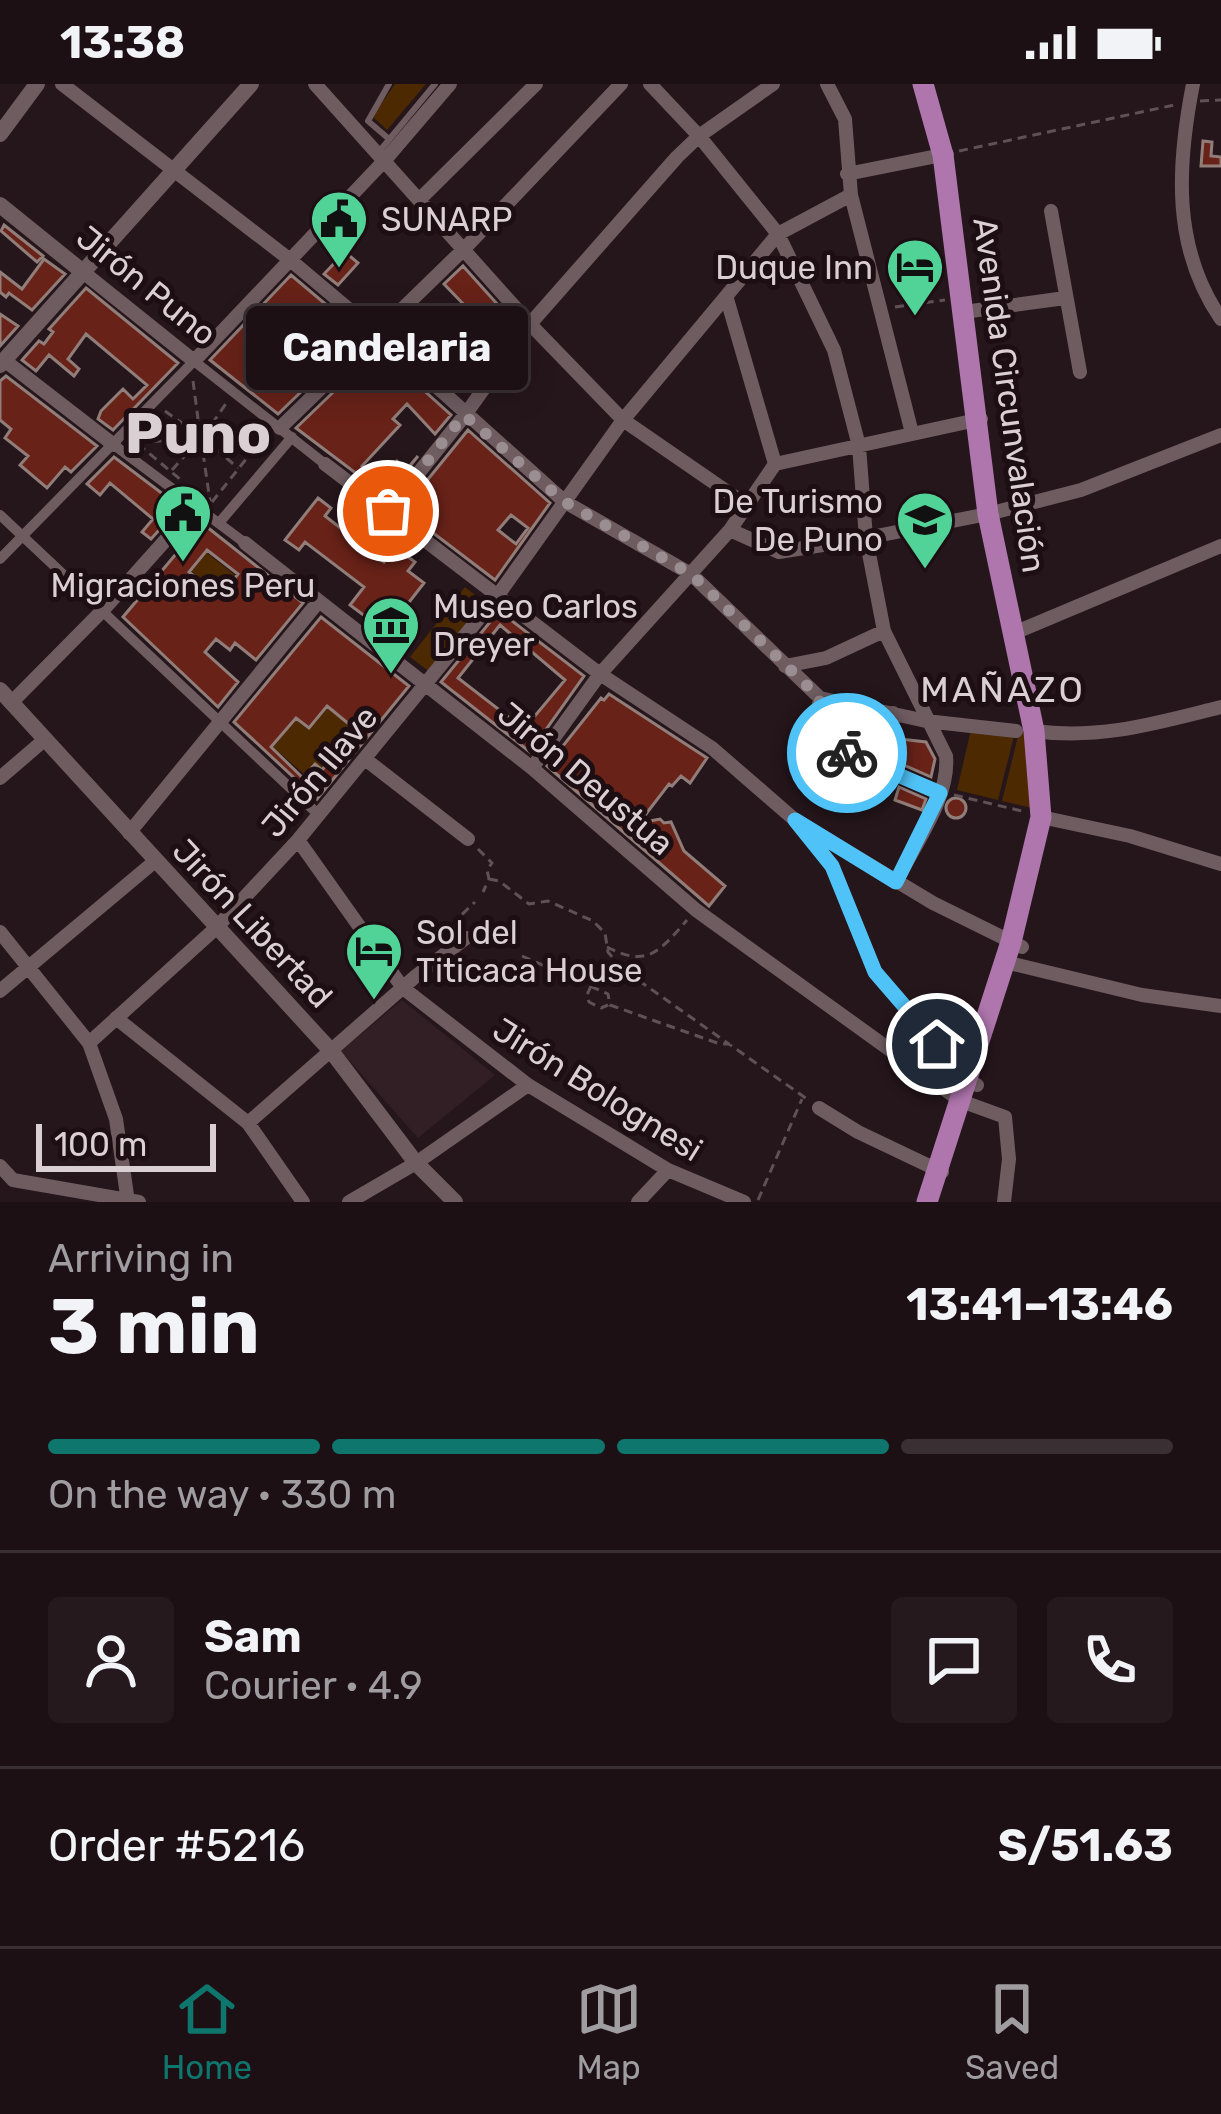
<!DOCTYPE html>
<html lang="en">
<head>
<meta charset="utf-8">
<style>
	:root { --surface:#1c1014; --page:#25191d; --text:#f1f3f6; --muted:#a09da0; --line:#3a3034; --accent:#0f766e }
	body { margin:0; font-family:Rubik,sans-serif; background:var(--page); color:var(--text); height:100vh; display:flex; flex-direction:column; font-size:45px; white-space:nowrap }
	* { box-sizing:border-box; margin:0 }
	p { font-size:39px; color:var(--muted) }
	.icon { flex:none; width:66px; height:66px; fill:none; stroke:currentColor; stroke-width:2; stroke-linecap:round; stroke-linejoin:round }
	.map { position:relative; height:1118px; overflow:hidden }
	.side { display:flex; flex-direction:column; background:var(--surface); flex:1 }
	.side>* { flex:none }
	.scale { position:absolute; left:36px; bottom:30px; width:180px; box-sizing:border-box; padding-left:12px; border:6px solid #dacfd2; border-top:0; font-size:33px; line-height:42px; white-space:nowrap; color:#dacfd2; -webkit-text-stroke:9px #1c0e12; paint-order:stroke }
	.pin { position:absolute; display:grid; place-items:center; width:102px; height:102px; color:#fff; margin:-51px; border:6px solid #fff; border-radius:50%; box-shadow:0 3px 12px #0007 }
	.courier { position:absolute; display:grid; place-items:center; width:120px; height:120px; margin:-60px; border:9px solid #4fc3f7; border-radius:50%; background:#fff; color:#222; box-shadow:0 3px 15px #0007 }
	.bubble { position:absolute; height:84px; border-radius:12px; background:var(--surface); box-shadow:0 6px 30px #0003,0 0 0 3px var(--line); font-size:39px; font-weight:700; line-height:84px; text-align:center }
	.summary em { font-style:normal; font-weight:700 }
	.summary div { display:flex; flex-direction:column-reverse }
	.summary { display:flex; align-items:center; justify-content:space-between; height:204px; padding:0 48px }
	h1 { font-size:78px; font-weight:700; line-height:90px }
	.bar { display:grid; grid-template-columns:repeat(4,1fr); gap:18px 12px; align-content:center; height:144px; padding:0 48px }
	.bar i { height:15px; border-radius:9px; background:var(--line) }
	.bar .selected { background:var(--accent) }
	.bar p { grid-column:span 4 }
	.line { display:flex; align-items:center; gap:30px; padding:0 48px; border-top:3px solid var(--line) }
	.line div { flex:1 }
	.round { display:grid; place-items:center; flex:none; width:126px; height:126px; border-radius:12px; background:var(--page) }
	.status { display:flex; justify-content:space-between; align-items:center; height:84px; padding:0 60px; background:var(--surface); direction:ltr }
	.status svg { height:33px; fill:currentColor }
	.tabs { display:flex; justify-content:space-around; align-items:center; height:168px; border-top:3px solid var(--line); background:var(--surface); font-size:33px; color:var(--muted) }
	.tabs a { display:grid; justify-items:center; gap:6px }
	.tabs .selected { color:var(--accent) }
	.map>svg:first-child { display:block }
	.built { fill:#321e25 }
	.green { fill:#4c2901 }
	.building { fill:#682218; stroke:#917d79; stroke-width:3; fill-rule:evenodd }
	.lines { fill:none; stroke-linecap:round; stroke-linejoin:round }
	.path { stroke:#5f5155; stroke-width:3; stroke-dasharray:9 6; stroke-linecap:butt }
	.service { stroke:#6e5c61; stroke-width:6 }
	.pedestrian { stroke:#6e5c61; stroke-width:10 }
	.minor { stroke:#6e5c61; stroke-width:14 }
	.tertiary { stroke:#6e5c61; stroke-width:16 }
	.trunk { stroke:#af76ad; stroke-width:21 }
	.done { stroke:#9b8e92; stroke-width:12; stroke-dasharray:0 21.6 }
	.route { stroke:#4fc3f7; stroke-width:15 }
	.labels { text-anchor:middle; stroke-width:10; stroke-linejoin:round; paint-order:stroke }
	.poi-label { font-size:33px; fill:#dacfd2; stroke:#1c0e12; text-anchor:start }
	.street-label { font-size:33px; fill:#dacfd2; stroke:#1c0e12 }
	.neighbourhood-label { font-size:36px; letter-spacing:3px; fill:#dacfd2; stroke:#1c0e12 }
	.town-label { font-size:57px; font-weight:bold; fill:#dacfd2; stroke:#1c0e12 }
</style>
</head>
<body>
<div class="status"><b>13:38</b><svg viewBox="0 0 49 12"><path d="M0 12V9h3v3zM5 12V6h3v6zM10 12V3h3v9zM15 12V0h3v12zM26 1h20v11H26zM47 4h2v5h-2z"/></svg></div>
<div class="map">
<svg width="1221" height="1118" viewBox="0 0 1221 1118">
	<rect width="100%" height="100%" fill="#25161b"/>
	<path class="built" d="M402,916L495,991L418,1054L341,967Z"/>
	<path class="green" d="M395,0H426L387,46L374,34V30Z
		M206,468L235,491L220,510L191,487Z
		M465,503L485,519L431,589L410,573Z
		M327,623L353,645L322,684L315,679L305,691L273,663L296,635L309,645Z
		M972,641L1014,652L998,716L957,706Z
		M1019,648L1028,649L1036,725L1002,717Z"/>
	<path class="building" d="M1203,57L1212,58L1211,72L1221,73V82H1201Z
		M4,141L43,172L37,178L1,147Z
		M345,168L358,179L338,201L324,190Z
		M44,175L65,190L32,226L9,209L6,213L0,208V188L22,205Z
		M463,182L516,241L502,260L444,200Z
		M291,191L361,250L278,330L210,276Z
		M86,204L178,279L113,346L98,335L101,327L123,305L133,315L147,301L86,250L68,275L79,285L74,292L49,271L36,287L22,276L39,257L44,260L53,248L49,245Z
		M0,230L18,242L0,262Z
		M378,265L451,331L435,350L407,320L393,335L400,341L362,382L380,397L397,377L407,385L418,372L386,412L296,344Z
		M6,292L97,362L71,388L65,383L47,404L20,381L28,372L5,354L11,345L0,336V297Z
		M468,346L550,419L495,496L403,426ZM511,431L528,444L516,460L498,446Z
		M114,373L180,423L151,455L142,448L153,435L110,399L100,411L87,400Z
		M318,414L331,424L325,432L384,478L395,463L415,478L408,487L424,499L396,535L380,523L370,536L350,521L364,503L305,458L299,466L285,456Z
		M202,439L303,519L256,576L235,559L230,566L216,555L205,568L238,598L218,623L123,533ZM207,466L238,490L220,513L189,488Z
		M499,527L584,592L530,668L441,598ZM500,541L565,596L524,645L458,594Z
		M321,533L409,602L317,715L234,638ZM327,622L355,645L322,686L315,680L303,694L271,663L296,634L309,644Z
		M609,610L707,674L690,699L681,692L672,702L669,700L639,739L660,735L664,739L671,738L684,767L725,802L709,822L547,682L601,614L604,616Z
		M900,655L926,658L935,675L931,693L897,678Z
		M899,703L926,715L922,726L895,716Z
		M946 724a10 10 0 1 1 20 0a10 10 0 1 1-20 0Z"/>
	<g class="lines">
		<path class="path" d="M1200,17L1221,16
			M959,67L1179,20
			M895,223L945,216
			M193,297L198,335
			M165,327L186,342
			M185 353a15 15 0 1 1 30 0a15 15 0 1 1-30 0Z
			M212,340L227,318
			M218,352L262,349
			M138,359L182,355
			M138,360L181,396
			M133,362L161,328
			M215,364L238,384
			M203,369L210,417
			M172,386L190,366
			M212,418L266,350
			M954,711L1026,728
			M478,765L492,779L487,786L489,795L483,808
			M489,795L499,797L529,820L548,817L593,837L605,849L608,868L621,884L807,1015
			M459,842L456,836L475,818
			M607,863C647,884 659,868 687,836
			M522,872L608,910L610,921L720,960H730
			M591,902L587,911L589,918L601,924L608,921
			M758,1116L802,1015"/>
		<path class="service" d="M389,0L368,37L389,55
			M378,69L435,0"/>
		<path class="pedestrian" d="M114,361L245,459
			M0,431L319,731
			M219,439L292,353
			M0,475L194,277L325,380"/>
		<path class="minor" d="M62,0L289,175L377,249L565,418L691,490L820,614L926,637L1016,647
			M315,0L530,240L623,336L745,420
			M650,0L699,52L778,150L834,266L859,362L866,454L884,547L946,672C950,714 914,761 896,798
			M827,0L845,35L851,111L912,349
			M1193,0C1177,82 1172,164 1221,235
			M847,90L947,70
			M420,115L536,0
			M1051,127L1080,288
			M83,188L194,277L385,76L450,0
			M727,215L775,380
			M964,228L1065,214
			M4,276L114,361
			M280,344L465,164L621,0
			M325,380L600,590L712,664L795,736L933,819L1022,863
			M388,427L465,331L530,240L677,73L699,52L773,0
			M730,446L779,468L866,454L988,430L1081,406L1221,351
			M245,459L532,684L696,826L961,1017L1005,1033L1009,1075L1004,1118
			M1014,549L1221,462
			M785,582L826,574L884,547
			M820,614L815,642L824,658L940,709
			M11,619L103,526L196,422
			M1034,647C1101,656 1156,639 1221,623
			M365,675L468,755
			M532,684L600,590L730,446L775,380L981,335
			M884,687L893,629
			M0,694L43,657
			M1041,733L1130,752L1221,780
			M129,749L319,517
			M806,749L832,782L875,888L968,996L977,1001
			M298,756L403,904L528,1001L668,1086L744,1118
			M0,848L89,959L116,1035L128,1118
			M1005,878L1142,911L1221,922
			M0,907L154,778
			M116,934L248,1039L303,1118
			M89,959L216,844L298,756L498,511L623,336L778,150L851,111
			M819,1024L858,1048L942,1088
			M248,1039L416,892L466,854
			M0,1082L13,1096
			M13,1096L139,1118
			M349,1118L416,1079L528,1001
			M638,1118L668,1086"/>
		<path class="tertiary" d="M0,50L37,0
			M0,121L83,188
			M0,281L251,0
			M0,606L332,968L416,1079L455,1118"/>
		<path class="trunk" d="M923,0L943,71L988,430L1034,647L1041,733L1011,858L927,1118"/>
	</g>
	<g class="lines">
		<path class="done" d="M388,427L464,331L565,418L691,490L820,614L816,649L847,669"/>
		<path class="route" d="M847,669L940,709L896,798L795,736L832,782L875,888L937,960"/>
	</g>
	<defs>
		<g id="civic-pin" transform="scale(3)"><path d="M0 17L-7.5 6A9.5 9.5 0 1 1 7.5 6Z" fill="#51d398" stroke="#1c0e12"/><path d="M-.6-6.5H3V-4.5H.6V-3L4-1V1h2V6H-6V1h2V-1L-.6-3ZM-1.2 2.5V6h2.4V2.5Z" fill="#111"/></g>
		<g id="hotel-pin" transform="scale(3)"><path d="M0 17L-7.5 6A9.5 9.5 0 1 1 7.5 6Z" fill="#51d398" stroke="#1c0e12"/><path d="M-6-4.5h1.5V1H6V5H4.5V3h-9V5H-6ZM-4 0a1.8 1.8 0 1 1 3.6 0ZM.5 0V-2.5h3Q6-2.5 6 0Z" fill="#111"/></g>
		<g id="school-pin" transform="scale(3)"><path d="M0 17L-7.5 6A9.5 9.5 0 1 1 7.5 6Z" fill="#51d398" stroke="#1c0e12"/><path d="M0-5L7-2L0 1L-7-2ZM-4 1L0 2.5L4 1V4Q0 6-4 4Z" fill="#111"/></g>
		<g id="museum-pin" transform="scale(3)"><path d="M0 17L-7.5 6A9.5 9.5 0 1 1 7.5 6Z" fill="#51d398" stroke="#1c0e12"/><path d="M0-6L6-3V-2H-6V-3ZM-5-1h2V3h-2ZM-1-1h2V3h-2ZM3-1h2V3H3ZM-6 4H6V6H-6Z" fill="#111"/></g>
	</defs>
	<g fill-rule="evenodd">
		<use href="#civic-pin" x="339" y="135"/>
		<use href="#hotel-pin" x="915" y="183"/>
		<use href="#civic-pin" x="183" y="429"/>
		<use href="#school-pin" x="925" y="436"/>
		<use href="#museum-pin" x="391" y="541"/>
		<use href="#hotel-pin" x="374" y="867"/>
	</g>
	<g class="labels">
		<g class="poi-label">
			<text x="381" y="147">SUNARP</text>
			<text x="873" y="195" text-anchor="end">Duque Inn</text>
			<text x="883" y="429" text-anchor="end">De Turismo<tspan x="883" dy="38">De Puno</tspan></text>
			<text x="183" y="513" text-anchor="middle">Migraciones Peru</text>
			<text x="433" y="534">Museo Carlos<tspan x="433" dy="38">Dreyer</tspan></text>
			<text x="416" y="860">Sol del<tspan x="416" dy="38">Titicaca House</tspan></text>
		</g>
		<g class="street-label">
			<text transform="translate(147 201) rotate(39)" y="12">Jirón Puno</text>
			<text transform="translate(1010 311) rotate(82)" y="12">Avenida Circunvalación</text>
			<text transform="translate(319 687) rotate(-50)" y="12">Jirón Ilave</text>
			<text transform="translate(586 694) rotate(40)" y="12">Jirón Deustua</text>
			<text transform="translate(253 839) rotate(47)" y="12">Jirón Libertad</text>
			<text transform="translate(598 1005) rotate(32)" y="12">Jirón Bolognesi</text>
		</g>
		<g class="neighbourhood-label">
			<text x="1003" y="618">MAÑAZO</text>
		</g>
		<g class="town-label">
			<text x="198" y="369">Puno</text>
		</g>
	</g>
</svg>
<div class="scale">100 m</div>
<div class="pin" style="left:388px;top:427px;background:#ea580c"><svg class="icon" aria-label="bag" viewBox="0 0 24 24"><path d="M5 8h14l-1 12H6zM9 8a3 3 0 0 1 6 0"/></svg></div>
<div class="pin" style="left:937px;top:960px;background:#1f2937"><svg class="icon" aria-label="home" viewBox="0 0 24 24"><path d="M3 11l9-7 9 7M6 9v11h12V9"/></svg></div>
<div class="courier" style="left:847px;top:669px"><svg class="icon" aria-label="bike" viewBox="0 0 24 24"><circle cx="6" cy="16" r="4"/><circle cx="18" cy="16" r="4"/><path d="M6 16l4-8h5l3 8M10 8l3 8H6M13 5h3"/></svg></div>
<div class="bubble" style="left:246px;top:222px;width:282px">Candelaria</div>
</div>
<section class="side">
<div class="summary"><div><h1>3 min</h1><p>Arriving in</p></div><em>13:41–13:46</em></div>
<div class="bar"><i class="selected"></i><i class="selected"></i><i class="selected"></i><i></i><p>On the way · 330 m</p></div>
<div class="line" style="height:216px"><a class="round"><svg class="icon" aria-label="person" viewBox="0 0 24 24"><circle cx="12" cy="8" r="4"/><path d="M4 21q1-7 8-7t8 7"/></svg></a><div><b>Sam</b><p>Courier · 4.9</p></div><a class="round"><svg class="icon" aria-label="chat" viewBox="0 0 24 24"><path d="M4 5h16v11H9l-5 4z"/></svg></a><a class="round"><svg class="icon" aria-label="phone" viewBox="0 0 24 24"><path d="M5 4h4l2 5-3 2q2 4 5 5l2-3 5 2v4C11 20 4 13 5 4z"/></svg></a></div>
<div class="line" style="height:156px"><div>Order #5216</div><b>S/51.63</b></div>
</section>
<nav class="tabs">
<a class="selected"><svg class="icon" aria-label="home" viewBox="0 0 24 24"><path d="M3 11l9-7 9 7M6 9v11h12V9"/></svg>Home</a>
<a><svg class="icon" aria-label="map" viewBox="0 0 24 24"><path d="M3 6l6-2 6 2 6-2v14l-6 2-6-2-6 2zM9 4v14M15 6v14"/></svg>Map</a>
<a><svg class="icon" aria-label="saved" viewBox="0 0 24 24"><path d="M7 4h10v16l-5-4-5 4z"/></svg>Saved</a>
</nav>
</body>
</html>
